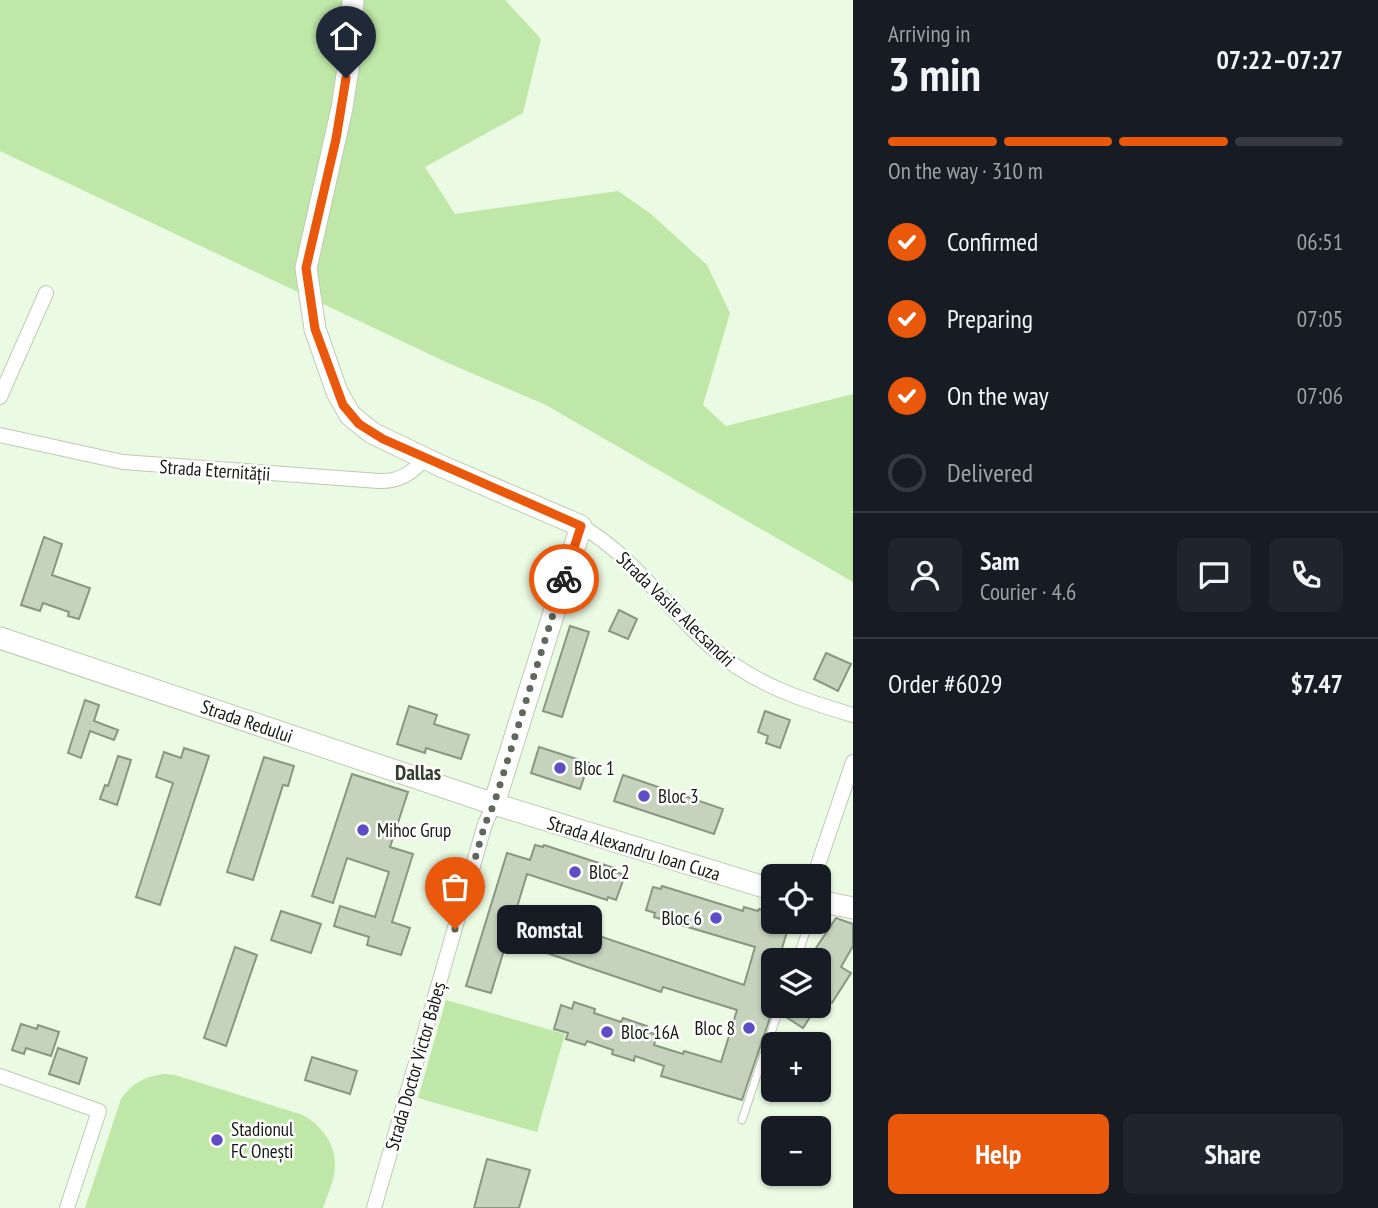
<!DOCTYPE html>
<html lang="en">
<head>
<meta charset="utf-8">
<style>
	:root { --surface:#171b24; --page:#20242c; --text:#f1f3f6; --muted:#9ea1a6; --line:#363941; --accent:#ea580c }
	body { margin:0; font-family:"PT Sans Narrow",sans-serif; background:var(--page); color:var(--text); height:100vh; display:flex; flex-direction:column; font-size:26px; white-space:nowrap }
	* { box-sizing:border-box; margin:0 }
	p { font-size:23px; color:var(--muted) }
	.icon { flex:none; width:38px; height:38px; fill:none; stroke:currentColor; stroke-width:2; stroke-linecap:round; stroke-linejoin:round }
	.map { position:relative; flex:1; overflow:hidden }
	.sheet { display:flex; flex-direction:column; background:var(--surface); width:525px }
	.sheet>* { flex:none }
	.fabs { position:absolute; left:761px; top:864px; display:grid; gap:14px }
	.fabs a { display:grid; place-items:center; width:70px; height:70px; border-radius:10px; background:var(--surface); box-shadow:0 2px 5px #0004; font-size:35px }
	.pin { position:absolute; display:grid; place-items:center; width:60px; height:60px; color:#fff; margin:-72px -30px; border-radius:50% 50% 50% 0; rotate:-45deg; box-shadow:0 0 7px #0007 }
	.pin .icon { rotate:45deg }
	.courier { position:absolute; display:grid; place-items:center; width:70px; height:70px; margin:-35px; border:5px solid #ea580c; border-radius:50%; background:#fff; color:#222; box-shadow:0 2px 9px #0007 }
	.bubble { position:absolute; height:49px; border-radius:10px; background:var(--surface); box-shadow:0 2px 5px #0004; font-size:23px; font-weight:800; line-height:49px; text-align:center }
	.summary em { font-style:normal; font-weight:800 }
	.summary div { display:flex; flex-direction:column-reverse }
	.summary { display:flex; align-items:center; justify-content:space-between; height:119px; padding:0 35px }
	h1 { font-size:46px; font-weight:800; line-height:52px }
	.bar { display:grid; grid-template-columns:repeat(4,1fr); gap:10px 7px; align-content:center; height:84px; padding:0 35px }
	.bar i { height:9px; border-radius:5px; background:var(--line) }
	.bar .current { background:var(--accent) }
	.bar p { grid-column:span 4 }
	.line { display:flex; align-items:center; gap:18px; padding:0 35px; border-top:2px solid var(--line) }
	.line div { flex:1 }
	.round { display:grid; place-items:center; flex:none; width:74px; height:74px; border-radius:10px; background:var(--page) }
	ol { padding:0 35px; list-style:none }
	li { display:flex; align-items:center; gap:21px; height:77px }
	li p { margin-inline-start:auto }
	li .icon { padding:7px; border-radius:50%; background:var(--accent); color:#fff; stroke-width:4 }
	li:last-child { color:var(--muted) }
	li i { width:38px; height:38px; border:4px solid var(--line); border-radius:50% }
	.button { display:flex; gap:14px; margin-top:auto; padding:14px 35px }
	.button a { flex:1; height:80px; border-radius:10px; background:var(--accent); color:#fff; font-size:28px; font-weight:800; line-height:80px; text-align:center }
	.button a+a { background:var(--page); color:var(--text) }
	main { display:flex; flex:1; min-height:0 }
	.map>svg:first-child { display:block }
	.green { fill:#bfe8a8 }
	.building { fill:#c5d3bd; stroke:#899682; stroke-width:2 }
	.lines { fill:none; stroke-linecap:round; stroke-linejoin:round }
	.lane-casing { stroke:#bccbb5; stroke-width:9 }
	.street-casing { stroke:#bccbb5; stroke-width:16 }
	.secondary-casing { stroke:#bccbb5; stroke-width:23 }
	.lane { stroke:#fff; stroke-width:7 }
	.street { stroke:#fff; stroke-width:14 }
	.secondary { stroke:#fff; stroke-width:21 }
	.done { stroke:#60685c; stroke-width:7; stroke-dasharray:0 12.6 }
	.route { stroke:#ea580c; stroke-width:9 }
	.poi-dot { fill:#5f4dc6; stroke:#fff; stroke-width:2.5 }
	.labels { text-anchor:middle; stroke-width:5; stroke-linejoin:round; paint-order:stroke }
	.street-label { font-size:19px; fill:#151a13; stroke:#fff }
	.poi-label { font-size:19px; fill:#151a13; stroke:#fff; text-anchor:start }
	.neighbourhood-label { font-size:21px; font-weight:bold; fill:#333f2d; stroke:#fff }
</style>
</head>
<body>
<main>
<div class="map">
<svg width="853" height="1208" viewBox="0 0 853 1208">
	<rect width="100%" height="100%" fill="#ebfae3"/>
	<path class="green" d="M0,0H505L541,39L523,113L425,167L455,214L618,191L651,214L707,265L730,313L703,405L726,426L853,394V582L544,404L448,363L0,151Z
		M446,1000L565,1034L537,1132L418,1098Z
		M165,1074L175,1075L300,1114C319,1122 336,1143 335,1166C335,1180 327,1195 323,1208H85L121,1099C132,1083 145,1076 165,1074Z"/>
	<path class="building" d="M44,537L62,544L52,575L90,588L79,619L68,616L69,612L43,603L40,611L21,605Z
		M619,610L637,619L628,639L609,631Z
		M570,626L589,632L562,717L543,711Z
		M826,653L851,664L838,691L814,679Z
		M85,700L99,705L94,721L118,730L114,740L90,731L81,758L68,753Z
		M409,706L437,715L434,724L469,735L461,759L426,748L425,753L397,744Z
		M765,711L790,720L780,748L766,743L768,736L758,732Z
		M539,747L589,763L580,789L531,773Z
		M184,748L209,756L160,905L136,897L173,783L156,777L164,752L181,758Z
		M118,756L131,760L117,805L100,799L105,785L108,786Z
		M264,757L294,766L288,786L283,785L253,880L227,872Z
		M352,774L408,792L390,847L413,854L392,922L410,928L401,955L367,945L369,937L334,926L340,906L375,917L389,872L347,858L333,903L312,896Z
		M623,775L723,809L714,834L614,801Z
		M535,845L543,847L544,845L617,869L616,872L625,875L616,900L608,897L607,900L527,874L491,993L466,986L507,853L530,860Z
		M662,886L743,911L744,907L758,911L759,909L774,914V922H785L783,930L787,932L778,961H774V1006L742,1100L661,1076L664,1066L635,1056L634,1061L612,1054L613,1050L587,1041L585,1045L566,1039L568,1033L554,1029L561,1005L572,1009L574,1002L595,1009L594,1013L621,1022L623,1018L647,1026L645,1031L657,1035L654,1045L683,1054L684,1051L721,1062L737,1010L663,987L661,992L587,967L547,953L548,947L540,945L548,922L554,925L555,921L744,985L755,947L654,917L655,913L646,910L653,887L661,889Z
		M281,911L321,924L311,953L271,940Z
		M836,918L853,924V946L841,967L851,973L832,1003L819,995V950L816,948Z
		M235,947L257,955L226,1046L204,1038Z
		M793,1006H800L812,1014L803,1028L786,1017Z
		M21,1024L37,1029L38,1025L59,1032L51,1056L26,1048L24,1054L12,1050Z
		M58,1048L87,1058L79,1084L49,1074Z
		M312,1057L357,1071L350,1094L305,1080Z
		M487,1159L530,1170L519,1208H474Z"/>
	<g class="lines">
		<g class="lane-casing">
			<path id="lane" d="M796,961L809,922
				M742,1120L780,1006"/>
		</g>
		<g class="street-casing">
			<path id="street" d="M0,397L46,293
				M0,435L123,462L379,481C399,482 413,473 425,458
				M581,526C632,555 666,607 710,646C751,683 801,700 853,715
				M814,877L853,762
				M0,1076L99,1111L67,1208
				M374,1208L485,824L494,804"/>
		</g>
		<g class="secondary-casing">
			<path id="secondary" d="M353,0L350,55L342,108L306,268L315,329L337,392L350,415L372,433L441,466L581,526L494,804
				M0,638L494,804L774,890
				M819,901L853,908"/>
		</g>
		<use href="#lane" class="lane"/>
		<use href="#street" class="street"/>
		<use href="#secondary" class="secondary"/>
	</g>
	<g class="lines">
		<path class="done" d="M455,929L485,824L494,804L564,579"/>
		<path class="route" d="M346,78L336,139L306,268L315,329L343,405L359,424L383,439L581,526L564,579"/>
	</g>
	<g class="poi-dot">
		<circle cx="560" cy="768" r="7"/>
		<circle cx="644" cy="796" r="7"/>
		<circle cx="363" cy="830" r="7"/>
		<circle cx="575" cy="872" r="7"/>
		<circle cx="716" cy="918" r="7"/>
		<circle cx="749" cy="1028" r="7"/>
		<circle cx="607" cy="1032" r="7"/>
		<circle cx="217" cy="1140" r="7"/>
	</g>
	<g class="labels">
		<g class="street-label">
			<text transform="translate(215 470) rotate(4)" y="7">Strada Eternității</text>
			<text transform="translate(676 609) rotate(44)" y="7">Strada Vasile Alecsandri</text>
			<text transform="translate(247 721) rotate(19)" y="7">Strada Redului</text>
			<text transform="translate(634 848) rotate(17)" y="7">Strada Alexandru Ioan Cuza</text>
			<text transform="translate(415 1066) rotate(-74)" y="7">Strada Doctor Victor Babeș</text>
		</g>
		<g class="poi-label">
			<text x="574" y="775">Bloc 1</text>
			<text x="658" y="803">Bloc 3</text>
			<text x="377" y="837">Mihoc Grup</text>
			<text x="589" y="879">Bloc 2</text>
			<text x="702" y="925" text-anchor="end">Bloc 6</text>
			<text x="735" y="1035" text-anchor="end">Bloc 8</text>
			<text x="621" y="1039">Bloc 16A</text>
			<text x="231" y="1136">Stadionul<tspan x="231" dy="22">FC Onești</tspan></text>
		</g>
		<g class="neighbourhood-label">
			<text x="418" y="780">Dallas</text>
		</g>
	</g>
</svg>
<div class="fabs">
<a><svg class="icon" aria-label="locate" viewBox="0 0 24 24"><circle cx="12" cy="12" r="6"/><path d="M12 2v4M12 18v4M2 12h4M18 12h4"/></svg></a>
<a><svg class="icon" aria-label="layers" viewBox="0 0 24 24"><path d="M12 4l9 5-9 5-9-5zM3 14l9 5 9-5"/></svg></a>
<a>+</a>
<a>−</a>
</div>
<div class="pin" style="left:455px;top:929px;background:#ea580c"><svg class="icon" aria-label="bag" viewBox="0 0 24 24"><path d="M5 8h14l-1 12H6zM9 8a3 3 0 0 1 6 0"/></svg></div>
<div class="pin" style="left:346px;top:78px;background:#1f2937"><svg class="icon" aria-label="home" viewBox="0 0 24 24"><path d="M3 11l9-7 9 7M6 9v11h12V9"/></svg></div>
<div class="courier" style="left:564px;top:579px"><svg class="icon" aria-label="bike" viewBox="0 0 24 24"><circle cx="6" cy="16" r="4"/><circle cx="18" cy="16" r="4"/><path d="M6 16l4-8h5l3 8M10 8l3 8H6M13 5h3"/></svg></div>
<div class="bubble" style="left:497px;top:905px;width:105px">Romstal</div>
</div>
<section class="sheet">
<div class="summary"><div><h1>3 min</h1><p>Arriving in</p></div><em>07:22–07:27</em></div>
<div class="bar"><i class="current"></i><i class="current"></i><i class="current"></i><i></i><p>On the way · 310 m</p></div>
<ol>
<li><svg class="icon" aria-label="check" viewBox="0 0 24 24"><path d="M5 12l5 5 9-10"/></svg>Confirmed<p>06:51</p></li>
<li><svg class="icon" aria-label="check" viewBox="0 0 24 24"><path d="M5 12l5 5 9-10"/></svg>Preparing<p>07:05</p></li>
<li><svg class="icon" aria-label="check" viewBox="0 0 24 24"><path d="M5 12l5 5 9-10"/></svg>On the way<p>07:06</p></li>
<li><i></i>Delivered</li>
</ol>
<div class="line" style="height:126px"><a class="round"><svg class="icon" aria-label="person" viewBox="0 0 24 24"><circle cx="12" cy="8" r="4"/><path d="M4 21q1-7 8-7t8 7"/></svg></a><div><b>Sam</b><p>Courier · 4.6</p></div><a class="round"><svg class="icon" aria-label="chat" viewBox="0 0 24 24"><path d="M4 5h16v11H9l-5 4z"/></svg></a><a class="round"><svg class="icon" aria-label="phone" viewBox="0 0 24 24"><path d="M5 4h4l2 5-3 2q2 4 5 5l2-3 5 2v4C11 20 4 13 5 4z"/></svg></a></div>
<div class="line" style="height:91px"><div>Order #6029</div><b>$7.47</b></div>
<div class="button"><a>Help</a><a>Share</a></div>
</section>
</main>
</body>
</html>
